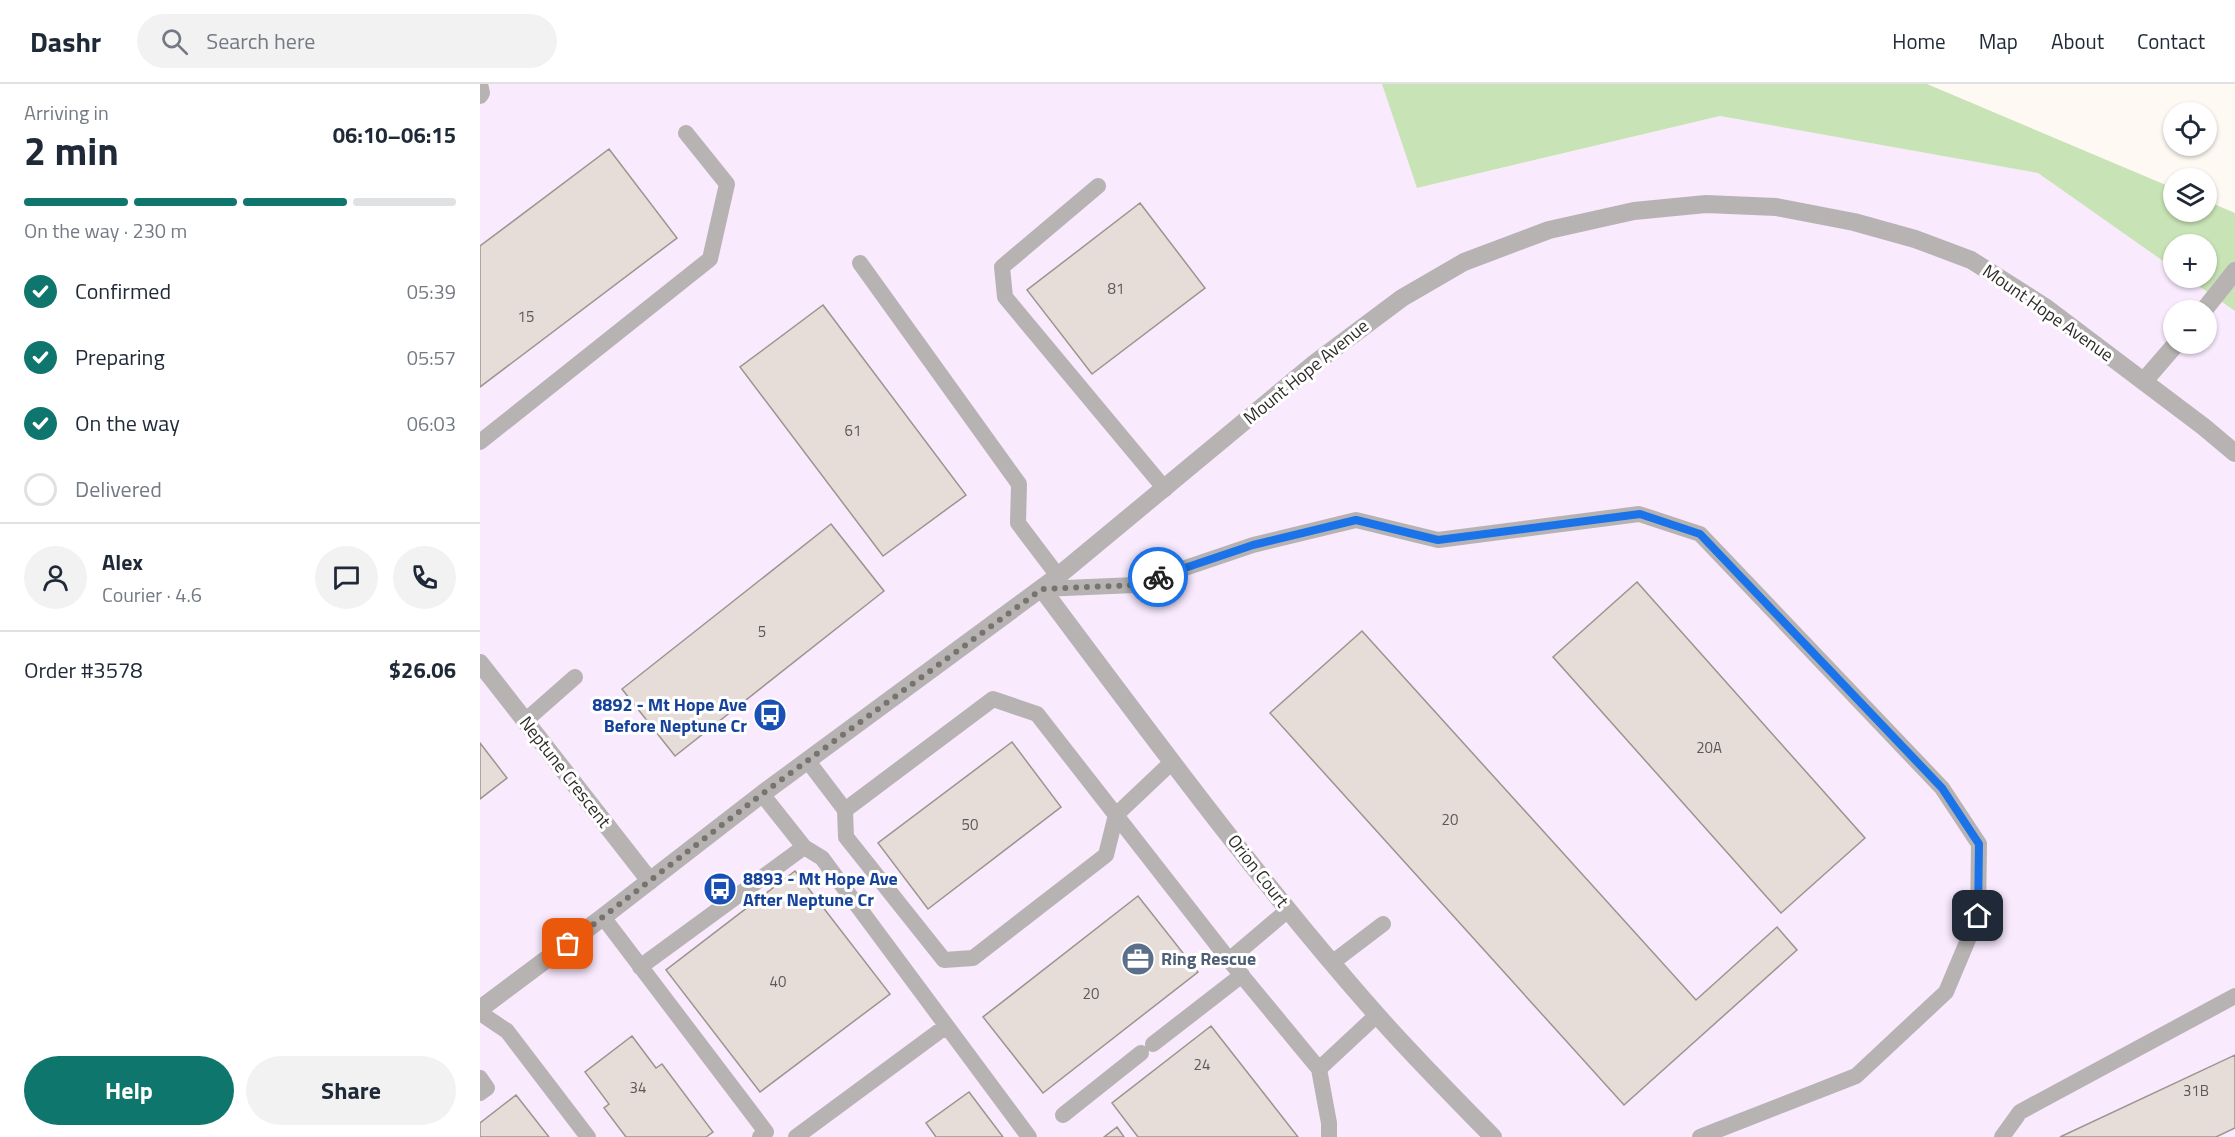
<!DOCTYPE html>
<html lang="en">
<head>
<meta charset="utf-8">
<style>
	:root { --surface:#fff; --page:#f2f2f3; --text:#1f2937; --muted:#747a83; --line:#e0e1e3; --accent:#0f766e }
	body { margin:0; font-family:"Titillium Web",sans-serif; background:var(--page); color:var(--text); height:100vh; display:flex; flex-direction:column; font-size:22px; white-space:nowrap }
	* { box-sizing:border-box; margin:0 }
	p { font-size:20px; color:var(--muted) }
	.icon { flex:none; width:33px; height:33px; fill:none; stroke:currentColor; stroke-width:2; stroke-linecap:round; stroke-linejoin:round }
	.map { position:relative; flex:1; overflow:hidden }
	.drawer { display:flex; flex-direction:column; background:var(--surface); width:480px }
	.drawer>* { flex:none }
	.controls { position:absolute; left:1683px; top:18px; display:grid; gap:12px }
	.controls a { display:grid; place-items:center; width:54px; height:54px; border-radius:50%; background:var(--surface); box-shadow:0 2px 4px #0004; font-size:30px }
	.pin { position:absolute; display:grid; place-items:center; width:51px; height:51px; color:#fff; margin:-26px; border-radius:12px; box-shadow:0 3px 9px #0006 }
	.courier { position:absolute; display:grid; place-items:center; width:60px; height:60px; margin:-30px; border:4px solid #1a73e8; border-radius:50%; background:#fff; color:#222; box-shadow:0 2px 8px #0007 }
	.head em { font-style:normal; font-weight:700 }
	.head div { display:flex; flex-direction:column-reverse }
	.head { display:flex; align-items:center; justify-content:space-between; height:102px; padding:0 24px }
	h1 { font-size:39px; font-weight:700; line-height:45px }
	.bar { display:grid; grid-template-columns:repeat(4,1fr); gap:9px 6px; align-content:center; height:72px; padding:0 24px }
	.bar i { height:8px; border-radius:4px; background:var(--line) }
	.bar .current { background:var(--accent) }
	.bar p { grid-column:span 4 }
	.line { display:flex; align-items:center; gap:15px; padding:0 24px; border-top:2px solid var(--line) }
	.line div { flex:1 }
	.round { display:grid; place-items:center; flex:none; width:63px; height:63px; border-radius:32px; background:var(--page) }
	ol { padding:0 24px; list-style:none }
	li { display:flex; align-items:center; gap:18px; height:66px }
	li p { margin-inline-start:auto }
	li .icon { padding:6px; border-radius:50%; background:var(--accent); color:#fff; stroke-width:4 }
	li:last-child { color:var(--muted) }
	li i { width:33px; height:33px; border:3px solid var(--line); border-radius:50% }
	.primary-button { display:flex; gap:12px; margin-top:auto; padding:12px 24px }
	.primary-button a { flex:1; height:69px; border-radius:36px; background:var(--accent); color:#fff; font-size:24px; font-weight:700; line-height:69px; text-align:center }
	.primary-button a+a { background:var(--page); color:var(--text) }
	header { display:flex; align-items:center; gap:36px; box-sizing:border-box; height:84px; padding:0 30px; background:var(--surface); border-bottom:2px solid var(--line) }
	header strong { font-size:28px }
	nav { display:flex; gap:33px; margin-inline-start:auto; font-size:21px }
	.search { width:420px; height:54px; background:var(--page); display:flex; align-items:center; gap:15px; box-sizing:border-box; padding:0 21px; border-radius:33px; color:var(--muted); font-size:22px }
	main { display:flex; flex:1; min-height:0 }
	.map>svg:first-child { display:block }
	.industrial { fill:#f9eafe; fill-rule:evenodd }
	.green { fill:#c8e3b5 }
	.building { fill:#e6ddd8; stroke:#9c948f; stroke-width:1.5 }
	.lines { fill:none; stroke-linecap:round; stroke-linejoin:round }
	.service { stroke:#b8b3b3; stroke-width:16 }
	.minor { stroke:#b8b3b3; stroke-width:18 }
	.tertiary { stroke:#b8b3b3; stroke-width:18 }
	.done { stroke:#777470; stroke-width:6; stroke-dasharray:0 10.8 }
	.route { stroke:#1a73e8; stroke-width:8 }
	.labels { text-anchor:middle; stroke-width:6; stroke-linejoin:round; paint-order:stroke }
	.number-label { font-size:15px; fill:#5c5855 }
	.street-label { font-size:18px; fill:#2e2c29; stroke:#fff }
	.transit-label { font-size:18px; font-weight:bold; fill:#164399; stroke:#fff; text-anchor:end }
	.service-label { font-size:18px; font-weight:bold; fill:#4e5e75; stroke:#fff; text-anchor:start }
</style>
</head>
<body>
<header>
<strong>Dashr</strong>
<div class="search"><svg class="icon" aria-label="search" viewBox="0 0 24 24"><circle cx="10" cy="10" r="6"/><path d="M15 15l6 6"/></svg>Search here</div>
<nav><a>Home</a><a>Map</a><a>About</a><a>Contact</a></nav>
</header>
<main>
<section class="drawer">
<div class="head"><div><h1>2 min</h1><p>Arriving in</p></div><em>06:10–06:15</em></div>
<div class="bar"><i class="current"></i><i class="current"></i><i class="current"></i><i></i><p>On the way · 230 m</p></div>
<ol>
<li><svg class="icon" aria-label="check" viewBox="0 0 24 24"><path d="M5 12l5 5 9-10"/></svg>Confirmed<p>05:39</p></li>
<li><svg class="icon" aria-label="check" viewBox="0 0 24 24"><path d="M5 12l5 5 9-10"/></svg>Preparing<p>05:57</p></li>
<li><svg class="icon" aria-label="check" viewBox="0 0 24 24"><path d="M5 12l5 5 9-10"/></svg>On the way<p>06:03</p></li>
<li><i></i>Delivered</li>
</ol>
<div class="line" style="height:108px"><a class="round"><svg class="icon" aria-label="person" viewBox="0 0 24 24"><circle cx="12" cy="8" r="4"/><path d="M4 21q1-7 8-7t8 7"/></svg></a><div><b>Alex</b><p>Courier · 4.6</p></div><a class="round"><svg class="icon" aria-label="chat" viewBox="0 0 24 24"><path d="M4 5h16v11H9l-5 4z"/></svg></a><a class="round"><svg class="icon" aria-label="phone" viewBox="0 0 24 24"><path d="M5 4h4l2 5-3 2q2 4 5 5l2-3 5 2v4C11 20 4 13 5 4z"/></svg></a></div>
<div class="line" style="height:78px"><div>Order #3578</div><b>$26.06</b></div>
<div class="primary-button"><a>Help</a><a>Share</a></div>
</section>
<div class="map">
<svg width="1755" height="1053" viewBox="0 0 1755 1053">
	<rect width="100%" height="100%" fill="#fff9f4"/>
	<path class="industrial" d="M0,0H902L938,104L1240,32L1558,89L1693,184L1694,194H1707L1755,227V1053H0ZM1694,226H1726V260H1694Z"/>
	<path class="green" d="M902,0H1447L1693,104L1694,128H1726L1727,117L1755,129V227L1707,194H1726V160H1694L1693,184L1558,89L1240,32L937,104Z"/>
	<path class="building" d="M129,65L197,154L0,303V162Z
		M660,119L725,204L612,290L547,206Z
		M343,221L486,411L403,472L260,283Z
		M351,440L404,507L195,672L142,605Z
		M1157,498L1385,754L1301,829L1073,573Z
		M882,547L1216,916L1297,843L1317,866L1144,1021L790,629Z
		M532,658L581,723L448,825L398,759Z
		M0,659L27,694L0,715Z
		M315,787L410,910L280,1008L186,886Z
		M658,812L718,888L563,1009L503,933Z
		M731,942L818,1053H658L632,1019Z
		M152,952L176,984L182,980L233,1048L226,1053H146L124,1024L129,1020L105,988Z
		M1755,971V1044L1736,1053H1580Z
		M489,1008L523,1053H456L446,1039Z
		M36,1011L69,1053H0V1039Z
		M637,1043L644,1053H624Z"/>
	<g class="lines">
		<path class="service" d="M0,0L2,9L0,12
			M618,102L522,183L525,213L685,405
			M380,179L539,400L538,439L578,492
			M0,358L230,175L247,100L206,49
			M562,505L655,501L773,461L876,436L958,456L1159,430L1220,450L1462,704L1499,760L1498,832L1466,908L1376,992L1220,1053
			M45,637L95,593
			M327,676L365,726L513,615L557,630L749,876L808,826
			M365,726L366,753L464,876L493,874L626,771L636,731L692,678
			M324,763L342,774L549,1053
			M123,833L286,1048L280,1053
			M749,876L839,985L897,931
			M853,878L903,840
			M160,883L324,763L282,710
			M0,929L27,947L108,1053
			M673,960L762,891
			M839,985L849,1039V1053
			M0,994L7,1004L0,1009
			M583,1031L661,969
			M316,1053L465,943
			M1522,1053L1540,1028L1755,912"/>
		<path class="minor" d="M1724,226L1755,187
			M1664,297L1696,260
			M562,505C670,649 777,795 897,931C934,973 974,1013 1013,1053
			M0,579L170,797"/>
		<path class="tertiary" d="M0,925L123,833L282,710L578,492L835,279L922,214L984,178L1069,146L1154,127L1226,120L1296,123L1374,138L1435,155L1491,176L1565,223L1724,343L1755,369"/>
	</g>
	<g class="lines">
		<path class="done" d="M88,860L282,710L562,505L655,501L678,493"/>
		<path class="route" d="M678,493L773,461L876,436L958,456L1160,430L1220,450L1462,704L1499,760L1498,832"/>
	</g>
	<defs>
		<g id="bus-disc" transform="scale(1.725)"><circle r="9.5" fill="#1a4fb4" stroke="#fff"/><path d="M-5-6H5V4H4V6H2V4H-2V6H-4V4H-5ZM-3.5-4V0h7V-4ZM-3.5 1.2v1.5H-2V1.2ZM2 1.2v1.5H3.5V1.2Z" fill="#fff"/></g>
		<g id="office-disc" transform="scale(1.725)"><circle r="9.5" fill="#5c6f8a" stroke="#fff"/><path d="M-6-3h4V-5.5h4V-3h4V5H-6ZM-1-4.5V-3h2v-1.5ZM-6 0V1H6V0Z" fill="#fff"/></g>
	</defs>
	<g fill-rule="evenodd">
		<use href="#bus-disc" x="290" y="631"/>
		<use href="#bus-disc" x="240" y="805"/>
		<use href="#office-disc" x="658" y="875"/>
	</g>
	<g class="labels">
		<g class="number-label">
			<text x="636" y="210">81</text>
			<text x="46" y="238">15</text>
			<text x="373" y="352">61</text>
			<text x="282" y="553">5</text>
			<text x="1229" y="669">20A</text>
			<text x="970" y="741">20</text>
			<text x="490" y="746">50</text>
			<text x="298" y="903">40</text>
			<text x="611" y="915">20</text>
			<text x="722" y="986">24</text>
			<text x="158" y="1009">34</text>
			<text x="1716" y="1012">31B</text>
		</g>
		<g class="street-label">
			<text transform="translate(1568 229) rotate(35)" y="6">Mount Hope Avenue</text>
			<text transform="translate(826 288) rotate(-39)" y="6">Mount Hope Avenue</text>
			<text transform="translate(85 688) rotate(52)" y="6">Neptune Crescent</text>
			<text transform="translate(778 787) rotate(52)" y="6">Orion Court</text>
		</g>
		<g class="transit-label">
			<text x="267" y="627">8892 - Mt Hope Ave<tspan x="267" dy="21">Before Neptune Cr</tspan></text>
			<text x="263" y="801" text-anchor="start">8893 - Mt Hope Ave<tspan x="263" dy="21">After Neptune Cr</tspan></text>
		</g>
		<g class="service-label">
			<text x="681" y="881">Ring Rescue</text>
		</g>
	</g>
</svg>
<div class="controls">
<a><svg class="icon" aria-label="locate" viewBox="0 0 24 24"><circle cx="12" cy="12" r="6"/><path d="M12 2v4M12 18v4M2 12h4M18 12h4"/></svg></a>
<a><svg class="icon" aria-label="layers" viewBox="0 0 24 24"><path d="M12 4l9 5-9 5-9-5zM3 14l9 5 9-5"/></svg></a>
<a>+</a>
<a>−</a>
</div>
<div class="pin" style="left:88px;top:860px;background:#ea580c"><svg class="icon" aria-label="bag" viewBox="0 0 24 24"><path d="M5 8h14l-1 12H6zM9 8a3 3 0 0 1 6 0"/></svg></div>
<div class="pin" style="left:1498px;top:832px;background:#1f2937"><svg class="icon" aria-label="home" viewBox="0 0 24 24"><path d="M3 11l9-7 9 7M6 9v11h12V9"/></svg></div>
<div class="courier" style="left:678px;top:493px"><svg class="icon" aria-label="bike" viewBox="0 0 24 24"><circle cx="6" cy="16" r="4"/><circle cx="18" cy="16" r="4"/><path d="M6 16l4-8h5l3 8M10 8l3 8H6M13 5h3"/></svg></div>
</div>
</main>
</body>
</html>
